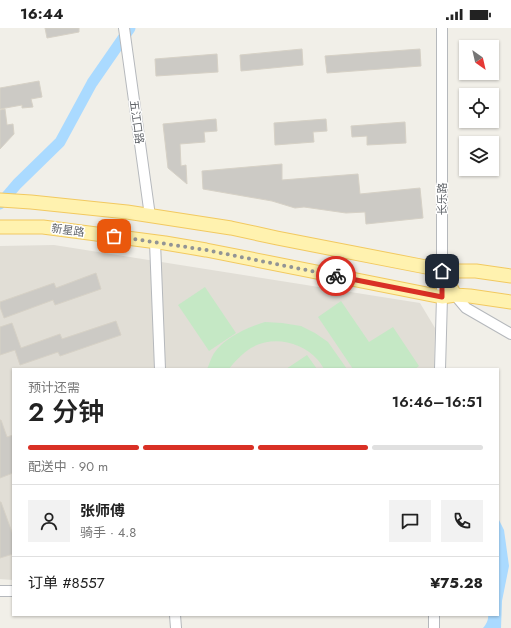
<!DOCTYPE html>
<html lang="zh">
<head>
<meta charset="utf-8">
<style>
	:root { --surface:#fff; --page:#f2f2f2; --text:#222; --muted:#767676; --line:#e0e0e0; --accent:#d93025 }
	body { margin:0; font-family:Jost,"Noto Sans SC",sans-serif; background:var(--page); color:var(--text); height:100vh; display:flex; flex-direction:column; font-size:15px; white-space:nowrap }
	* { box-sizing:border-box; margin:0 }
	p { font-size:13px; color:var(--muted) }
	.icon { flex:none; width:22px; height:22px; fill:none; stroke:currentColor; stroke-width:2; stroke-linecap:round; stroke-linejoin:round }
	.map { position:relative; flex:1; overflow:hidden }
	.details { position:absolute; left:12px; top:340px; width:487px; height:248px; display:flex; flex-direction:column; background:var(--surface); border-radius:0px; box-shadow:0 1px 3px #0004 }
	.details>* { flex:none }
	.needle { width:26px; rotate:146deg }
	.controls { position:absolute; left:459px; top:12px; display:grid; gap:8px }
	.controls a { display:grid; place-items:center; width:40px; height:40px; border-radius:0px; background:var(--surface); box-shadow:0 1px 3px #0004; font-size:20px }
	.pin { position:absolute; display:grid; place-items:center; width:34px; height:34px; color:#fff; margin:-17px; border-radius:8px; box-shadow:0 2px 6px #0006 }
	.courier { position:absolute; display:grid; place-items:center; width:40px; height:40px; margin:-20px; border:3px solid #d93025; border-radius:50%; background:#fff; color:#222; box-shadow:0 1px 5px #0007 }
	.overview em { font-style:normal; font-weight:600 }
	.overview div { display:flex; flex-direction:column-reverse }
	.overview { display:flex; align-items:center; justify-content:space-between; height:68px; padding:0 16px }
	h1 { font-size:26px; font-weight:600; line-height:30px }
	.bar { display:grid; grid-template-columns:repeat(4,1fr); gap:6px 4px; align-content:center; height:48px; padding:0 16px }
	.bar i { height:5px; border-radius:3px; background:var(--line) }
	.bar .current { background:var(--accent) }
	.bar p { grid-column:span 4 }
	.line { display:flex; align-items:center; gap:10px; padding:0 16px; border-top:1px solid var(--line) }
	.line div { flex:1 }
	.round { display:grid; place-items:center; flex:none; width:42px; height:42px; border-radius:0px; background:var(--page) }
	.status { display:flex; justify-content:space-between; align-items:center; height:28px; padding:0 20px; background:var(--surface); direction:ltr }
	.status svg { height:11px; fill:currentColor }
	.map>svg:first-child { display:block }
	.education { fill:#e1ded6 }
	.green { fill:#c5e8c5 }
	.water { fill:#aadaff }
	.lines { fill:none; stroke-linecap:round; stroke-linejoin:round }
	.canal { stroke:#aadaff; stroke-width:11 }
	.building { fill:#cccac5; stroke:#d6d1c6 }
	.minor-casing { stroke:#b5b8bc; stroke-width:12 }
	.major-casing { stroke:#f2c960; stroke-width:15 }
	.minor { stroke:#fff; stroke-width:10 }
	.major { stroke:#fff2af; stroke-width:13 }
	.done { stroke:#929495; stroke-width:4; stroke-dasharray:0 7.2 }
	.route { stroke:#d93025; stroke-width:5 }
	.labels { text-anchor:middle; stroke-width:3; stroke-linejoin:round; paint-order:stroke }
	.street-label { font-size:11px; fill:#5f6368; stroke:#fff }
</style>
</head>
<body>
<div class="status"><b>16:44</b><svg viewBox="0 0 49 12"><path d="M0 12V9h3v3zM5 12V6h3v6zM10 12V3h3v9zM15 12V0h3v12zM26 1h20v11H26zM47 4h2v5h-2z"/></svg></div>
<div class="map">
<svg width="511" height="600" viewBox="0 0 511 600">
	<rect width="100%" height="100%" fill="#f1efe8"/>
	<path class="education" d="M54,217L420,275L435,300L434,341H13V552L0,551V218Z"/>
	<path class="green" d="M205,259L236,305L209,323L178,277Z
		M341,273L369,314L393,299L419,338L415,341H353L318,289Z
		M265,294L282,295L301,298L315,305L328,314L347,341H324C322,338 320,334 317,331C301,314 273,307 251,320C243,325 235,333 229,341H207C209,337 210,333 212,329C221,311 246,300 265,294Z
		M307,327L317,341H286Z"/>
	<path class="water" d="M498,490L504,502L509,538L502,573L501,600H483C486,597 489,591 488,587H498Z"/>
	<g class="lines">
		<path class="canal" d="M0,176L17,156L60,114L92,55L130,0"/>
	</g>
	<path class="building" d="M45,0H79V4L47,10Z
		M302,21L303,37L241,43L240,27Z
		M420,21L421,38L327,45L325,28Z
		M217,26L218,44L156,48L155,31Z
		M39,53L42,69L31,71L33,79L22,80V77L0,81V60Z
		M5,81L7,97L13,96L14,106L0,121V82Z
		M216,91L217,103L204,104L205,114L180,116L181,138L186,137L187,156L168,140L163,96Z
		M326,91L327,103L313,104L314,114L275,117L274,95Z
		M405,94L406,115L367,117V108L352,109L351,98Z
		M282,136V152L358,146L360,166L420,160L423,190L366,196L365,184L346,185L304,179L295,180L272,173L203,161L202,143Z
		M96,245L101,261L55,277L53,272L4,290L0,279V274L54,255L56,260Z
		M116,293L121,307L60,328L58,324L20,337L15,322L0,327V299L12,295L21,320L60,306L62,311Z
		M0,392H1L7,409L13,407V445L0,450Z
		M0,474H1L13,507V526L0,530Z"/>
	<g class="lines">
		<g class="minor-casing">
			<path id="minor" d="M124,0L150,188
				M155,214L160,341
				M455,267L466,280L511,306
				M440,341L442,269V0
				M0,563H13
				M175,587L176,600
				M434,600V587"/>
		</g>
		<g class="major-casing">
			<path id="major" d="M0,172L31,174L127,184L231,200L277,210L426,239L442,243L455,267
				M0,199H43L165,215L206,222L442,269L455,267L470,268L511,274
				M442,243H476L511,248"/>
		</g>
		<use href="#minor" class="minor"/>
		<use href="#major" class="major"/>
	</g>
	<g class="lines">
		<path class="done" d="M114,208L206,222L336,248"/>
		<path class="route" d="M336,248L442,269V243"/>
	</g>
	<g class="labels">
		<g class="street-label">
			<text transform="translate(137 94) rotate(82)" y="4">五江口路</text>
			<text transform="translate(442 171) rotate(-90)" y="4">长乐路</text>
			<text transform="translate(68 202) rotate(8)" y="4">新星路</text>
		</g>
	</g>
</svg>
<div class="controls">
<a><svg class="needle" viewBox="-14 -14 28 28"><path d="M0-13l5 13h-10z" fill="#e53935"/><path d="M0 13l5-13h-10z" fill="#767676"/></svg></a>
<a><svg class="icon" aria-label="locate" viewBox="0 0 24 24"><circle cx="12" cy="12" r="6"/><path d="M12 2v4M12 18v4M2 12h4M18 12h4"/></svg></a>
<a><svg class="icon" aria-label="layers" viewBox="0 0 24 24"><path d="M12 4l9 5-9 5-9-5zM3 14l9 5 9-5"/></svg></a>
</div>
<div class="pin" style="left:114px;top:208px;background:#ea580c"><svg class="icon" aria-label="bag" viewBox="0 0 24 24"><path d="M5 8h14l-1 12H6zM9 8a3 3 0 0 1 6 0"/></svg></div>
<div class="pin" style="left:442px;top:243px;background:#1f2937"><svg class="icon" aria-label="home" viewBox="0 0 24 24"><path d="M3 11l9-7 9 7M6 9v11h12V9"/></svg></div>
<div class="courier" style="left:336px;top:248px"><svg class="icon" aria-label="bike" viewBox="0 0 24 24"><circle cx="6" cy="16" r="4"/><circle cx="18" cy="16" r="4"/><path d="M6 16l4-8h5l3 8M10 8l3 8H6M13 5h3"/></svg></div>
<section class="details">
<div class="overview"><div><h1>2 分钟</h1><p>预计还需</p></div><em>16:46–16:51</em></div>
<div class="bar"><i class="current"></i><i class="current"></i><i class="current"></i><i></i><p>配送中 · 90 m</p></div>
<div class="line" style="height:72px"><a class="round"><svg class="icon" aria-label="person" viewBox="0 0 24 24"><circle cx="12" cy="8" r="4"/><path d="M4 21q1-7 8-7t8 7"/></svg></a><div><b>张师傅</b><p>骑手 · 4.8</p></div><a class="round"><svg class="icon" aria-label="chat" viewBox="0 0 24 24"><path d="M4 5h16v11H9l-5 4z"/></svg></a><a class="round"><svg class="icon" aria-label="phone" viewBox="0 0 24 24"><path d="M5 4h4l2 5-3 2q2 4 5 5l2-3 5 2v4C11 20 4 13 5 4z"/></svg></a></div>
<div class="line" style="height:52px"><div>订单 #8557</div><b>¥75.28</b></div>
</section>
</div>
</body>
</html>
